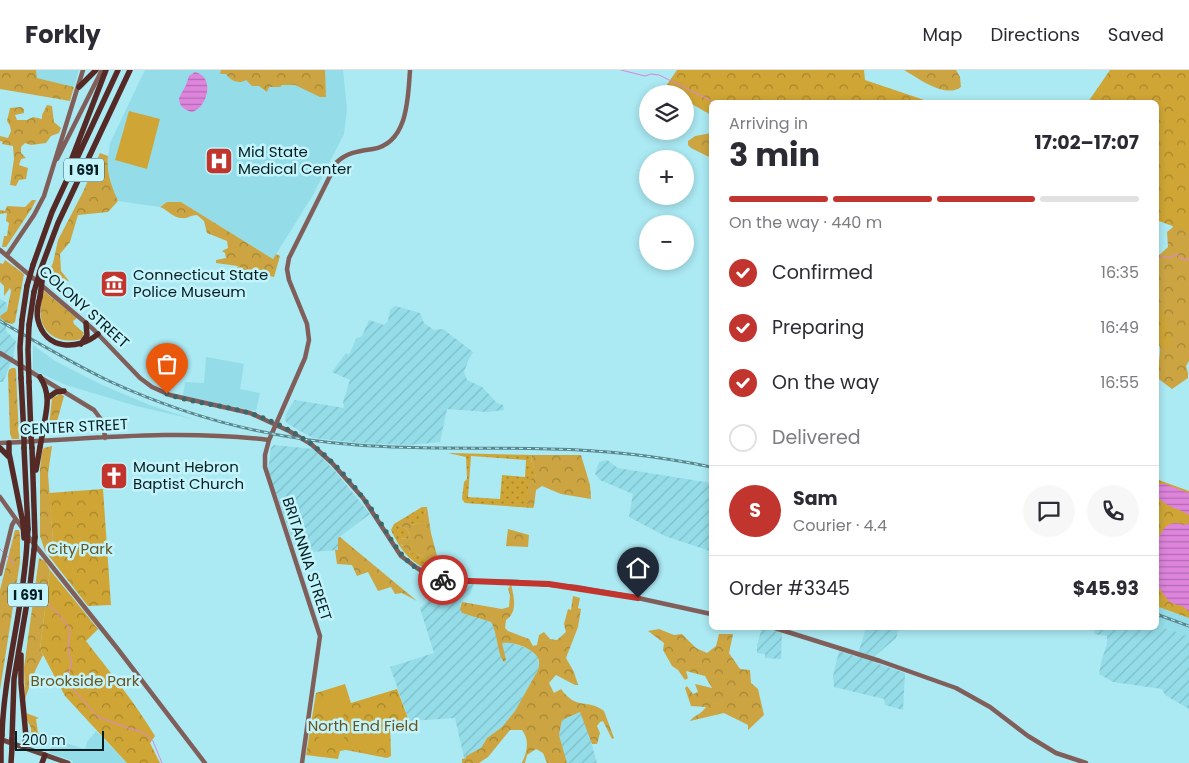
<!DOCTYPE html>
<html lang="en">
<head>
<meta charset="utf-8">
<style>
	:root { --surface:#fff; --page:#f7f7f7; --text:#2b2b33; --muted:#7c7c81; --line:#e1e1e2; --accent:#c2342e }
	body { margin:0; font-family:Poppins,sans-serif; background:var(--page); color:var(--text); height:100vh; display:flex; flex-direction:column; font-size:19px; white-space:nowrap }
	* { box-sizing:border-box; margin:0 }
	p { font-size:16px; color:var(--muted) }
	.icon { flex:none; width:28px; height:28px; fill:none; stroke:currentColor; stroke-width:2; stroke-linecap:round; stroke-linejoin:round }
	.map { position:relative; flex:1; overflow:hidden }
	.sheet { position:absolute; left:709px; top:30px; width:450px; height:530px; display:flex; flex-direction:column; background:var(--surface); border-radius:8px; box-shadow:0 2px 8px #0003 }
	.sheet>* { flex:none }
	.fabs { position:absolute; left:639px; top:15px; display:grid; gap:10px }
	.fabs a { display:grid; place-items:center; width:55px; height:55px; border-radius:50%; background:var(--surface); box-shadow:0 2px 8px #0003; font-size:25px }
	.scale { position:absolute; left:15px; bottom:12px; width:89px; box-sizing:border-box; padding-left:5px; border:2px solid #041e21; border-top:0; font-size:14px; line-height:18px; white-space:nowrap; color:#041e21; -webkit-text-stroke:4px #c3f4fc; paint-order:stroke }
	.pin { position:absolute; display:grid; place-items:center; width:42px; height:42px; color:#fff; margin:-51px -21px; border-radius:50% 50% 50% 0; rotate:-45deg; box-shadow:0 0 5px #0007 }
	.pin .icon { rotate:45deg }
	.courier { position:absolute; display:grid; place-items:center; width:50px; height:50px; margin:-25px; border:4px solid #c2342e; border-radius:50%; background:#fff; color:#222; box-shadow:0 1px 6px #0007 }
	.head em { font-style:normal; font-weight:700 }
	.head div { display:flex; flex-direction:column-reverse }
	.head { display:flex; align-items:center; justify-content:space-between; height:85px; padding:0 20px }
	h1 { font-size:32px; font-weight:700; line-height:38px }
	.bar { display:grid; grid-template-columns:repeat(4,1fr); gap:8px 5px; align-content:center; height:60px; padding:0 20px }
	.bar i { height:6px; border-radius:4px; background:var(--line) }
	.bar .on { background:var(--accent) }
	.bar p { grid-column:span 4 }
	.line { display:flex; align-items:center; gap:12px; padding:0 20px; border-top:1px solid var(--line) }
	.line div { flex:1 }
	.round { display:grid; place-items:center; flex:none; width:52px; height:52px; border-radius:26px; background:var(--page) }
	ol { padding:0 20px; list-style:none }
	li { display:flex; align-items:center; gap:15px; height:55px }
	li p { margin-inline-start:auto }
	li .icon { padding:5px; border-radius:50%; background:var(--accent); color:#fff; stroke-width:4 }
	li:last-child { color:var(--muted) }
	li i { width:28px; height:28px; border:2px solid var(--line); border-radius:50% }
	header { display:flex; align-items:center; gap:30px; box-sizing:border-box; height:70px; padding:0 25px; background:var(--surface); border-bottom:1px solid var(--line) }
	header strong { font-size:24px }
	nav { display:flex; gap:28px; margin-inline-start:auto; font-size:18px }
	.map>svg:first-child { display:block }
	.built { fill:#94dde8 }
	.industrial { fill:url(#industrial-furrows) }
	.grass { fill:url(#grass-dots); fill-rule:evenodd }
	.forest { fill:url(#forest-crowns) }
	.park { fill:url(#park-crowns) }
	.pitch { fill:#cfa535 }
	.water { fill:url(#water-rules) }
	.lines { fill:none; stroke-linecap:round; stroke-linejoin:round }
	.stream { stroke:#de84dc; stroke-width:1 }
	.secondary { stroke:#805f5b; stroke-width:4.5 }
	.primary { stroke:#69433e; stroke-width:5 }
	.highway { stroke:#552a26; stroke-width:5.5 }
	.rail-casing { stroke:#5b888f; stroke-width:3 }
	.rail { stroke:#c3f4fc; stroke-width:1; stroke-dasharray:4; stroke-linecap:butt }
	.highway-bridge { stroke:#552a26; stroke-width:5.5 }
	.done { stroke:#3e656a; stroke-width:5; stroke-dasharray:0 9 }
	.route { stroke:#c2342e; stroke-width:6 }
	.labels { text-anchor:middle; stroke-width:5; stroke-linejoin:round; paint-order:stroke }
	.shield { fill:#c3f4fc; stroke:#3d5e63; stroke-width:1 }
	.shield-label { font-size:14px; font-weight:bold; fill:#041e21 }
	.poi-label { font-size:15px; fill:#041e21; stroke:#c3f4fc; text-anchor:start }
	.street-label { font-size:15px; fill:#041e21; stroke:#c3f4fc }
	.park-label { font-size:15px; fill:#695521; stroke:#c3f4fc }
</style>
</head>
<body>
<header>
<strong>Forkly</strong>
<nav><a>Map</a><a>Directions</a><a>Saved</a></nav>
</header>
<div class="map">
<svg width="1189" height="693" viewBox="0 0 1189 693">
	<defs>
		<pattern id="industrial-furrows" width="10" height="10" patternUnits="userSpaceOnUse" patternTransform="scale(1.25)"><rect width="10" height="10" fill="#94dde8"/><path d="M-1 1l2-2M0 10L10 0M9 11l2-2" fill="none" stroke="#7ebdc7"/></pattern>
		<pattern id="grass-dots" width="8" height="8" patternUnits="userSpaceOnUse" patternTransform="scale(1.25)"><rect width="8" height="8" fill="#cfa535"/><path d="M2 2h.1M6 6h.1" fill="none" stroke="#a6862c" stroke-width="1.8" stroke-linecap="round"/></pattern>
		<pattern id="forest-crowns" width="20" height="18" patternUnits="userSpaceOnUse" patternTransform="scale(1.25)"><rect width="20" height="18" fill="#cca542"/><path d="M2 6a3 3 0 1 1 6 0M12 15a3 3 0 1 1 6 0" fill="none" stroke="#a38637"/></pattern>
		<pattern id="park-crowns" width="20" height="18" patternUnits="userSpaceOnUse" patternTransform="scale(1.25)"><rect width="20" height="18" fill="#cfa535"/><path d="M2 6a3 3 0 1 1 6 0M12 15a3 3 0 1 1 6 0" fill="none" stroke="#a6862c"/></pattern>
		<pattern id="water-rules" width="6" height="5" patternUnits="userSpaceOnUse" patternTransform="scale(1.25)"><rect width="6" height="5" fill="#de84dc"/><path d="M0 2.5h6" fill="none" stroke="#b26bb2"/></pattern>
	</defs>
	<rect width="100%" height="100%" fill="#abe9f3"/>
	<path class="built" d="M36,0H79L74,17L37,8Z
		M145,0H343L347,39L344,64L313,125L273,189L181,132L161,135L160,137L118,131L112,119L107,95L110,73Z
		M33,275L55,291L102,315L150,335L192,349L136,336L66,315L33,300Z
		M206,287L244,294L240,319L260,323L256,341L183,326L185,312L204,313Z
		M1156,536L1189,548V566L1156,555Z
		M96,661L127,693H73V691L49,683L53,669L85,679L87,672Z"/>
	<path class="industrial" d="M0,229L7,233L6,261L16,271L13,288L3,312H0Z
		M395,236L420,243L424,253L434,260L443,259L473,282L468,291L464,302L467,310L482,317L497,333L503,335L504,340L487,342L447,339L440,372L410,375L358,373L313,368L288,354L285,350L286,343L295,330L344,338L343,332L350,310L332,302L346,283L349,285L356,269L362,266L369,250L384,255L388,251L390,240Z
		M274,375L313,379L335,401L370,444L338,468V480L297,483L268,400L271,378Z
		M607,390L618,398L711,413V475L710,481L665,466L629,447L633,424L600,410L595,404L599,392Z
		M438,514H474L470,524L463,529L460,535L462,543L491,552L502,572H508L527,578L537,585L539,593L538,600L515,641L502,657L487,668L481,678L466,688H464L455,648L409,651L390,597L434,583L420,538L433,526Z
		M1156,555L1189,566V639L1165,625L1162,619L1113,612L1099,604L1102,589L1107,574V566L1094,564L1095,558H1156Z
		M762,558L782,562L781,589L765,588V584L757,583V575Z
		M866,558H899L896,568L875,586L873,592L905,603L903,640L885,635L884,629L834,617L833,606L839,581L857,587Z
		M580,642L586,654L597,693H567L565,689L559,665L562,650Z"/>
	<path class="grass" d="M448,383L532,385L531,393C541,404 532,423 529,436H534L533,438L465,433L462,429L464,412L467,409L466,387ZM471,386L526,390L525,407L502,405L500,429L468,427Z
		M422,437H427L424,444V452L412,455H398L407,459L410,466L408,469L400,468L401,475L406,478L410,483H416L430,491L426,498L435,503C411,493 402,483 391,460L394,454Z"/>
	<path class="forest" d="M0,0H36L37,8L74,17L70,31L0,19Z
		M221,0H325L326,27H320L295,15H282L280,17H269L267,22L259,16H252L246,10C239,15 230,10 226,4H220Z
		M904,0H956L960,7L961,17C945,29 918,8 904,0Z
		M1189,19V291L1186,296L1188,303V308L1172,319L1160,310L1156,306C1158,293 1164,277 1156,265V188L1168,177L1167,162L1173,157L1156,32H1100Z
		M47,35L52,36L54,52L61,58L59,63L51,66L46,73L31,75L25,73L21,77V83L26,88L21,89L19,95L28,98L26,109L19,110L16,116L10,115L14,89L13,76L2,74L3,72L0,71V66L8,68L11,61L10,56L7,51L10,38L21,37L24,39V43L15,45L17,50H27L33,47L42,49V45Z
		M711,63V88L691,78L688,75V71L695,66Z
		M100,83L108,86C106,102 112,117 118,131L108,142L78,145L70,172L60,184L61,201L69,211L55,208L50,217L47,205L53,193L58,170L83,122Z
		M32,130H36L32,138L6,177H2L4,166H7L9,153L6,151L7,143L0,144V140L5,141L7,136L25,137Z
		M167,132H181L273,189L276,184L280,186L274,207L237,200L238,196L216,193V190L226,188L225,183L222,181L228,178L227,171L207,163L204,151L197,145C191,145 187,149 182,148C173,148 168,140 160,137Z
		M5,190L24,204L15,252L12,254L5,252L0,247V246L7,241L11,221L10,218L4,226V216L0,212V193L3,194Z
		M43,220L77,248L73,251L74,254L84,263L81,269C64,274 44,267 41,248C39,239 42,228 43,220Z
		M12,298H15L16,300L19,369H12L10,364L8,304L9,300Z
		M61,324L64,326L55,359L49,356L52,328Z
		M52,376L48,404L53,469L50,480L45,481L40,466V399L42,381L44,378Z
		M532,385H581L590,415L591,429L561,424L542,416L536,420L534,436H529L526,432L529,410L536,406L533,402L534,397L531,394Z
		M427,437L431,463L437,486L430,491L416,483H410L397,470L400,468L408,469L410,466L407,459L397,455L406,448L410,449L412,455L423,452L424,444Z
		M508,459L529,465L528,477L506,476Z
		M15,460H19L20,465V492L0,620V520Z
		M340,467L417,531L402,523L395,524L391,517L378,521L368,502L357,506L352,495L337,494L335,480H338V468Z
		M39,488L45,491L50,500L40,579L43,585L35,601L25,629L24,597Z
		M511,514C514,527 518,542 506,550L505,558L508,561L529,569L533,576L537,575L539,565L544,562L550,569L557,570L566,562L564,554L568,539L571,540L573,526L580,528L578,538L581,539L578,557L566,588L574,602L578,615H575L556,605L549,613L554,623L561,619C577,641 587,628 604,641L614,668L612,669L603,651L600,652L597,656L600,663L597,674H592L580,642L562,650L559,665L567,693H547L543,683L536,679L527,685L525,693H522C527,682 530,670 522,660H510L488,687L479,693H462V689L466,688V686L481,678L487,668L502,657L515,641L538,600C539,595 540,592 538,588C533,578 512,571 502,573L506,590L504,592C497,584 498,564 491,552L462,543L460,539L462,532L502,539L509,537L510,525L508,519Z
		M659,559L674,565L682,564L696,578L707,583L716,576L719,564H733L729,583L740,599L750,600L751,613L758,619L764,645L748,660V655L724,643L690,651C694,645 702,644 706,637L691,636L685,618L687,616L693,624L698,622L695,614L712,618L705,606L686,601L688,608L685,610L678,600L672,596L663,580L664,573L648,561Z
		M26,643L39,648L36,649L38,663L48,667L46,675L43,677L31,662V658L27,650Z"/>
	<path class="park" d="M677,0H864L865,10L930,32H711V45L685,30V24H674L664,19Z
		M1110,0H1189V162L1156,150V32H1088Z
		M1156,241L1165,242V249L1172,275L1158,276L1156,268Z
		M1156,409L1189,421V548L1156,536Z
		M103,419L111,535L88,536L45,481L50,480L53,469L49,423Z
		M50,500L98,559L86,571C110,602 135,633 155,666L150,673L160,693H127L65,626L40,579Z
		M345,614L351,633L397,619L409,651L390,652L391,686L387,688L346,680L340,681L338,689L306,685L316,623Z"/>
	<path class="pitch" d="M129,41L160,49L147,99L115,90Z
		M344,615C352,628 349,642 338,652L319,633C323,623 335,619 344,615Z
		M326,647C341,652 347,664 343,679L320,672L318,669Z
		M360,651L387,658C383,676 367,684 350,679L357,653Z"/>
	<path class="water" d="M195,2C216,7 207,38 192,42C184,40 179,36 179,28L186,15L189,6Z
		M1165,414L1189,423V445C1179,438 1149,433 1158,414Z
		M1177,453L1185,455L1189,453V542C1184,533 1173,537 1167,529C1164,525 1158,517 1157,512C1155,508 1156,501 1156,497C1156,482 1156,453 1177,453Z"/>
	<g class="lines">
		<path class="stream" d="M621,0L645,6L651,4L659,5L714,32
			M1156,193L1157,189L1163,186L1170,188L1177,184L1180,188L1189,190
			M0,479L3,482
			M6,485L14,494
			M44,528L68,556L70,561L68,577L71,593L68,608L75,621L98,647L131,659L140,661L145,664L153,671L162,693"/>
		<path class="secondary" d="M57,89L102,0
			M0,180L93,259L140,308L152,317L170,325L250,343L289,361L311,374L332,393L363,428L401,486L417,498L429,505L454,511L517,512L576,517L638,528L711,544
			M7,185L34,145L44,126L83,0
			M0,283L94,340L103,352L105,368
			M0,373C90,369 179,359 269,370
			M0,427L23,459
			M27,465L117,578L205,693
			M0,504L12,455L15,450
			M775,558L880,591L956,618L990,637L1028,666L1056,683L1086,693
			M302,693L320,566L265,397V385L269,370L305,288L309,270L307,254L289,210L287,199L289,188L337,92C348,82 360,81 373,79C408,73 408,28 410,0"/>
		<path class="primary" d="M0,669L68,693"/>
		<path class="highway" d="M79,17L96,0
			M69,96L106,0
			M33,195L52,142L118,0
			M40,201L58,153L130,0
			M40,227C38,234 36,243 38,250C45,280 78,281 98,264
			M22,250L27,216
			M29,255L34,222
			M81,274L87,265L86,253
			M40,307C53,327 45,344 42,366
			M21,308L24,366
			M29,312L31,366
			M49,327L56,322L64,321
			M9,373V383L23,453
			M0,378L9,387
			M24,378L28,459
			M32,378L35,467
			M36,400L40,377
			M21,585V613L26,667L24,678
			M2,665C4,600 24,537 27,472
			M12,669L14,609L30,515L34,480
			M1,693V674
			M11,693L12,678
			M42,693L45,685"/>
		<g class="rail-casing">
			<path id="rail" d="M0,251C36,272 72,293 109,311C187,347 272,369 357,375C421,380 486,377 550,379C604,380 658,386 711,397
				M1156,544L1189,556"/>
		</g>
		<use href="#rail" class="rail"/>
		<path class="highway-bridge" d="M27,216L33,195
			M34,222L40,201
			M40,227L43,204
			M21,308L20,277L22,250
			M29,312L28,280L29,255
			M24,366V378
			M31,366L32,378
			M40,377L42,366
			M23,453L24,468
			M27,472L28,459
			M34,480L35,467
			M1,674L2,665
			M12,678V669"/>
	</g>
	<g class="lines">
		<path class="done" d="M167,324C189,332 214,334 238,340C262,345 290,359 310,373C333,390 353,414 370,437C392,467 402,501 443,510"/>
		<path class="route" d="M443,510L549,514L638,528"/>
	</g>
	<defs>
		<g id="hospital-square" transform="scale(1.4375)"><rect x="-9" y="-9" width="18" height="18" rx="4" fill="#c2342e" stroke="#c3f4fc"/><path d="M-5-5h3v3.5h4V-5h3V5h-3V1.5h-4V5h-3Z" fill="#fff"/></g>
		<g id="museum-square" transform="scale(1.4375)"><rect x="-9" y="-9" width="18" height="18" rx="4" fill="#c2342e" stroke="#c3f4fc"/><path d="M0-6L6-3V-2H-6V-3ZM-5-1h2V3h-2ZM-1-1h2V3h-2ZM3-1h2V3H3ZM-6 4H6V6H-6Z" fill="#fff"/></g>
		<g id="church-square" transform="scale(1.4375)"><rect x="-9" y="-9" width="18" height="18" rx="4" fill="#c2342e" stroke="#c3f4fc"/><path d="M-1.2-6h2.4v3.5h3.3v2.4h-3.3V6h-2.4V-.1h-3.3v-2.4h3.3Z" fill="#fff"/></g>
	</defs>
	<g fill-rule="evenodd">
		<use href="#hospital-square" x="219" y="91"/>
		<use href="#museum-square" x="114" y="214"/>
		<use href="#church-square" x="114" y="406"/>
	</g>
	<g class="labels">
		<g class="shield">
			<rect x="64" y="88.5" width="40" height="23" rx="4"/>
			<rect x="8" y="513.5" width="40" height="23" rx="4"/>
		</g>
		<g class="shield-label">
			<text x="84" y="105">I 691</text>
			<text x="28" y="530">I 691</text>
		</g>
		<g class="poi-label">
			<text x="238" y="87">Mid State<tspan x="238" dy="17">Medical Center</tspan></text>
			<text x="133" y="210">Connecticut State<tspan x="133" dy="17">Police Museum</tspan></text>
			<text x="133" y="402">Mount Hebron<tspan x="133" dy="17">Baptist Church</tspan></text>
		</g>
		<g class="street-label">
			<text transform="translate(84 237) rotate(42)" y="5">COLONY STREET</text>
			<text transform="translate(74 357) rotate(-3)" y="5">CENTER STREET</text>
			<text transform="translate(307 489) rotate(72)" y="5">BRITANNIA STREET</text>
		</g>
		<g class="park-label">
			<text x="80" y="484">City Park</text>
			<text x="85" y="616">Brookside Park</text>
			<text x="363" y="661">North End Field</text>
		</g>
	</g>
</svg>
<div class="fabs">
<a><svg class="icon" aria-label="layers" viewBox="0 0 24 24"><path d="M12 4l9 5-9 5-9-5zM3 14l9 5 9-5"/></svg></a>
<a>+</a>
<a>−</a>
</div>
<div class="scale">200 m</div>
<div class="pin" style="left:167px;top:324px;background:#ea580c"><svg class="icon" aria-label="bag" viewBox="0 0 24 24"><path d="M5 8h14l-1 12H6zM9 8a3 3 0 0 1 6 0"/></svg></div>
<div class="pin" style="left:638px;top:528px;background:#1f2937"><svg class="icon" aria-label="home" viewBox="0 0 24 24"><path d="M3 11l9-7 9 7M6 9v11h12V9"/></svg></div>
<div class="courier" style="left:443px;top:510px"><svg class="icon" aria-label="bike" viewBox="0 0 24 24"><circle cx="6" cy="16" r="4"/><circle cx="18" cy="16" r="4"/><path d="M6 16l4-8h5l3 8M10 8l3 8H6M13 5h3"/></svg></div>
<section class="sheet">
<div class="head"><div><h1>3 min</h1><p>Arriving in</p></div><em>17:02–17:07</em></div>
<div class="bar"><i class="on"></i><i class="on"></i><i class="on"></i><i></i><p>On the way · 440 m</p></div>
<ol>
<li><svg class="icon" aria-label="check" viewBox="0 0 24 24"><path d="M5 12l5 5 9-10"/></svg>Confirmed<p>16:35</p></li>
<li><svg class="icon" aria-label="check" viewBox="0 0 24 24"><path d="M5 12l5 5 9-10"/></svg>Preparing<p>16:49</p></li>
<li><svg class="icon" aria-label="check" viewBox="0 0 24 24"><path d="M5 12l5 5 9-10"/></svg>On the way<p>16:55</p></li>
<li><i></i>Delivered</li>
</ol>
<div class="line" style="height:90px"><b class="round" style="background:var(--accent);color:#fff">S</b><div><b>Sam</b><p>Courier · 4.4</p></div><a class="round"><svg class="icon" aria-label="chat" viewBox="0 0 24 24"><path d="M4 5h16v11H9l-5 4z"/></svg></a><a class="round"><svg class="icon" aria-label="phone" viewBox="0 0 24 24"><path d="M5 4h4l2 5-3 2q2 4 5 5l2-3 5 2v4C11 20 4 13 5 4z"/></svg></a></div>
<div class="line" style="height:65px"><div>Order #3345</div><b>$45.93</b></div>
</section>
</div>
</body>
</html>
